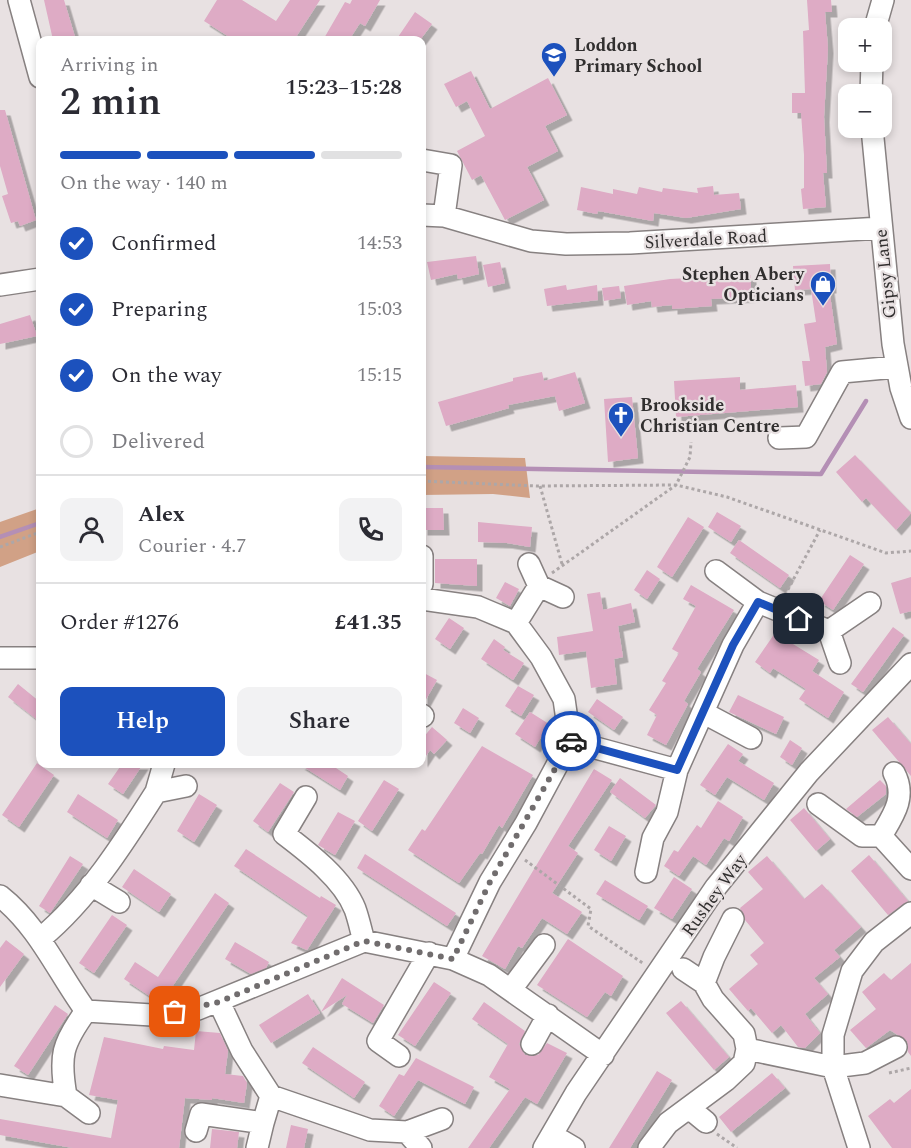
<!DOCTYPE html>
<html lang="en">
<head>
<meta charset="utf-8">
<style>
	:root { --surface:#fff; --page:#f2f2f3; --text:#2b2b33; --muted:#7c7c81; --line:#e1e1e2; --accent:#1c51bd }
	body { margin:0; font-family:Spectral,serif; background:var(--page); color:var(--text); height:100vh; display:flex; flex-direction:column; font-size:22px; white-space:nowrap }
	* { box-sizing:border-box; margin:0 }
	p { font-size:20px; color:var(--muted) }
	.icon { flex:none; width:33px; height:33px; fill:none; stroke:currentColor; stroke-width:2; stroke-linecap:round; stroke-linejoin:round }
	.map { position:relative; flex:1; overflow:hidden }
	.details { position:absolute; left:36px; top:36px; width:390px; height:732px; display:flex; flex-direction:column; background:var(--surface); border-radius:12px; box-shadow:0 3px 9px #0003 }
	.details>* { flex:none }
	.tools { position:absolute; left:838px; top:18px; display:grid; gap:12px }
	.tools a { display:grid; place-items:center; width:54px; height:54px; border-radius:12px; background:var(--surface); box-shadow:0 3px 9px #0003; font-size:30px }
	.pin { position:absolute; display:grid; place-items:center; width:51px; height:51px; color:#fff; margin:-26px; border-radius:12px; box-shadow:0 3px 9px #0006 }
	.courier { position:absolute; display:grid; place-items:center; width:60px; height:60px; margin:-30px; border:4px solid #1c51bd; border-radius:50%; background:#fff; color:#222; box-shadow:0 2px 8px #0007 }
	.overview em { font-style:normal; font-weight:600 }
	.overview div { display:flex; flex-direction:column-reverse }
	.overview { display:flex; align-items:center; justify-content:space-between; height:102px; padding:0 24px }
	h1 { font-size:39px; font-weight:600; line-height:45px }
	.bar { display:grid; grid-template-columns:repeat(4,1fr); gap:9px 6px; align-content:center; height:72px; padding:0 24px }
	.bar i { height:8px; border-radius:4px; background:var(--line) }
	.bar .on { background:var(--accent) }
	.bar p { grid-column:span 4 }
	.line { display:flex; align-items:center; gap:15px; padding:0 24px; border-top:2px solid var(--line) }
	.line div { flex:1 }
	.round { display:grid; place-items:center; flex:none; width:63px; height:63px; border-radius:12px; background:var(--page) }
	ol { padding:0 24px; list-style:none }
	li { display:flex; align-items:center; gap:18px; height:66px }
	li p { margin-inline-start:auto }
	li .icon { padding:6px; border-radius:50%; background:var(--accent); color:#fff; stroke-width:4 }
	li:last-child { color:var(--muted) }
	li i { width:33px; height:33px; border:3px solid var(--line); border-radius:50% }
	.primary-button { display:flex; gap:12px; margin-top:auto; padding:12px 24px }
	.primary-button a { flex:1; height:69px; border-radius:12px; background:var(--accent); color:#fff; font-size:24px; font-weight:600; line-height:69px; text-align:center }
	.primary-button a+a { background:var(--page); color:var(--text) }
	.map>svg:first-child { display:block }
	.forest { fill:#d1a186 }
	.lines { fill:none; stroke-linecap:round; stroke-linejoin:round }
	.stream { stroke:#b48fb5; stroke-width:4.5 }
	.building { fill:#deabc5; filter:url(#shadow) }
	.minor-casing { stroke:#878181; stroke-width:24 }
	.path { stroke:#ada7a8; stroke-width:3; stroke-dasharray:3 3; stroke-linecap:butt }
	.minor { stroke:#fff; stroke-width:21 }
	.done { stroke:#716d6e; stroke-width:6; stroke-dasharray:0 10.8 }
	.route { stroke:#1c51bd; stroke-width:8 }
	.labels { text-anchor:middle; stroke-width:4.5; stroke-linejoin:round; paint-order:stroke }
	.poi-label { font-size:18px; font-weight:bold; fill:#312f2f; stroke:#e8e1e2; text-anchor:start }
	.street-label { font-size:18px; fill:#312f2f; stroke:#e8e1e2 }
</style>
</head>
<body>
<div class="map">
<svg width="911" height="1148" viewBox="0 0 911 1148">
	<defs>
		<filter id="shadow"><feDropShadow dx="5.5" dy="5.5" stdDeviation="0" flood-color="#0004"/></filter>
	</defs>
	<rect width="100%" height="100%" fill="#e8e1e2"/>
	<path class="forest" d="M422,456L525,458L530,498L493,494L422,495Z
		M40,508V551L0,567V522Z"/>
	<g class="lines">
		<path class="stream" d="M422,467L821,474L866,401
			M0,537L40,523"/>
	</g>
	<path class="building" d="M44,0H64L75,37L53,40Z
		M217,0H242L276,21L290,0H320L294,40H234L204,21Z
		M352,0H380L365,26L360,23L349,40H323L345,2L350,4Z
		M807,0H831L832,12H825L828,48L824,117L827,173H823L826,207L803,209L801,189L804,188V155L801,113H792V93H805L803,31L809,30Z
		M415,12L432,24L420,40H396Z
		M471,71L490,109L548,78L567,115L545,126L558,151L527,167L544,200L505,220L481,175L472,180L457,151L485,136L467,101L456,107L444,84Z
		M0,110H5L36,220L20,226L18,221L11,223L2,196L8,194L0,166Z
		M713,186L714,195L739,193L741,209L686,218L654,213L653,221L598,211L597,214L577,210L581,187L613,194V189L637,194L639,187L662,192L663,188L698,193L697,188Z
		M476,256L479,274L458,279L457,274L431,280L427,262Z
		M500,262L505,283L488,287L483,265Z
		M830,264L831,288H829L837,344L825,347L827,372L821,384L805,386L802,361H810L804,324L816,322L811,289L795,290L793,266Z
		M751,275V297L711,299L712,306L672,309V305L652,307L651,301L627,305L624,286L670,279Z
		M566,285L567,290L597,285L598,300L547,306L544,289Z
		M619,286L621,298L604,301L602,288Z
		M30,315L37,336L0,344V324Z
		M542,372L544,381L575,372L585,403L559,411L555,396L508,405L509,408L446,426L438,402L513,381V378Z
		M740,377V390L796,385L798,407L676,417L674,381Z
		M632,397L638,458L608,462L604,399Z
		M855,455L911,513L896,530L866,498L862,502L836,472Z
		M422,508H443L444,530H422Z
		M717,512L741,526L731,542L708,527Z
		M688,517L704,527L672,577L657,567Z
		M478,522L532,527L530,547L507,543L478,542Z
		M739,540L789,575L780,588L730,553Z
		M850,555L864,564L833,610L819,601Z
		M435,559H477V586L435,583Z
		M647,570L660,579L647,599L634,590Z
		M911,577V611L900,614L891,583Z
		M505,582L519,589L510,606L496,598Z
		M691,585L734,610L697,669L701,672L684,701L688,704L666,745L647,735L657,715L649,710L666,683L662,681L679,653L672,649L696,606L683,599Z
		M600,592L603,610L631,603L635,622L618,626L623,657L614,659L617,684L591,688L586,651L559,655L557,637L593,631L587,594Z
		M449,618L464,628L450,649L435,639Z
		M893,627L904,635L863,692L851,684Z
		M775,633L819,660L812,671L844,692L828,718L799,699L806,689L773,668L770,673L755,662Z
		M494,639L505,647L503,650L524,663L513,680L481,659Z
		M422,672L437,680L424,703H422Z
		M18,684L40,702V722L8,697Z
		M518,686L534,695L521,716L505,706Z
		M738,695L784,717L776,734L729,712Z
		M597,699L623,717L614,730L588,712Z
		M463,708L479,718L470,733L454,723Z
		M530,712L549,724L535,747L515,734Z
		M888,717L911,744V776L872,730Z
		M432,727L447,740L434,754L430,750L422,762V739Z
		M790,740L802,748L792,765L780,757Z
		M728,744L743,754L738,761L774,783L764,800L727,777L715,795L700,785Z
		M482,746L533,775L502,828L499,825L482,854L480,853L459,883L408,850L422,829L425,831Z
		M37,763L54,775L19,827L2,815Z
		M122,764H143L123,794L108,784Z
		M299,764H330L348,776L340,790Z
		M594,769L612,780L568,846L578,853L552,893L582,912L567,934L542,918L522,948L518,946L505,969L482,956Z
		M620,778L656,805L645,818L610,792Z
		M384,780L399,789L372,831L358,821Z
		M880,780L886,786V794L857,817L846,809Z
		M280,783L294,792L268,832L253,821Z
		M78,794L118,820L107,838L67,812Z
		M199,794L217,805L194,842L177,831Z
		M718,801L743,817L729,841L724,838L706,865L693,856L679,876L664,866L674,850L678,852L697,825L701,828Z
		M804,808L830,839L816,851L790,820Z
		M338,812L355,821L335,855L318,845Z
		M609,826L626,836L611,861L594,850Z
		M246,849L320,898L321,896L336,905L307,950L291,943L308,916L234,866Z
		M365,854L456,913L447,926L357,868Z
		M869,855L908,901L888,915L851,871Z
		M70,856L83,864L50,913L39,906Z
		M767,856L804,899L822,884L861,927L834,950L840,957L814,978L828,994L805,1014L820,1033L805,1048L798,1047L781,1025L772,1033L751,1008L748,1011L729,989L758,964L750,955L764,943L745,920L740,908L763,889L748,872Z
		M134,869L171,894L159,912L122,887Z
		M674,877L692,889L672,919L654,908Z
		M605,880L648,906L639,920L596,894Z
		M215,893L229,903L172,987L176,989L169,1000L157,1001L124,979L135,962L158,977Z
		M112,915L127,925L94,973L79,963Z
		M568,939L623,976L611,996L605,992L587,1017L537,985Z
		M6,940L24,954L0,987V948Z
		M235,942L269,962L266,968L251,974L225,959Z
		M911,963V1056L908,1052L907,1041L890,1030L866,1048L850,1030L876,1009L862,992L884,973L891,980Z
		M342,978L384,1005L373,1023L342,1004L347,995L321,1012Z
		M434,982L451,993L415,1046L398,1035Z
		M308,994L320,1013L271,1043L259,1025Z
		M681,1001L729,1057L714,1070L666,1013Z
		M484,1002L525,1031L519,1044L525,1055H538L547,1043L567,1053L537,1104L525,1097L489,1148H468L510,1089L489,1077L508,1044L472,1019Z
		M55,1005L68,1014L28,1075L14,1066Z
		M196,1031L220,1033L228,1051L225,1074L243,1076L247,1083L244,1103L212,1098V1100L185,1098L179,1148H73L0,1135V1119L111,1138L118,1100L89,1095L104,1037L163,1049L164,1046L194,1050Z
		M313,1047L365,1082L354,1098L302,1063Z
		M416,1058L474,1087L465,1104L418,1080L394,1116L379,1106L399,1074L404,1076Z
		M657,1071L672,1080L630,1148H609Z
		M772,1073L785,1088L731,1132L719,1117Z
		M911,1089V1148H892L868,1116L890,1099L894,1103Z
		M291,1125L308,1129L304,1148H286Z
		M212,1129L239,1132L237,1148H210Z"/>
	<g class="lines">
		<g class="minor-casing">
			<path id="minor" d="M19,0L40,77
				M875,28L883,0
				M871,94L872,62
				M872,128L893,344L901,388L911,418
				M422,160L451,165L444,216
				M422,215L444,216L531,241L566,244L630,243L881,228
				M0,285L40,279
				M779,438L806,437L842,372L896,367
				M422,556V584
				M539,586L563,597
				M422,599L478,607L516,623L541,657L564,699L570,741L526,823L490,882L453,959
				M758,602L829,631L870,603
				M516,623L539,586L529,564
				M829,631L840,663
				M0,658H40
				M704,713L751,738
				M422,715L423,716
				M570,741L677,770L733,645L758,602L716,571
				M894,773C907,797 893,816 881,836L911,869
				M156,792L164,764
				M306,797L284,834C309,853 343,879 355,909C359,920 361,931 364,941
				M818,804L862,836H881
				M646,872L653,838L667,812L677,770
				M91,885L119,902
				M0,896C39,927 57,971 86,1011L152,1015L198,1009L364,941L453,959L489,975L603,1055
				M41,938C88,899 123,844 156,792L186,786
				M704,983L714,957L733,919
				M512,988L544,945
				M219,1002L242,1051L271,1096L370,1130L407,1132L421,1148
				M532,1044L548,1015
				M747,1049L833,1067L865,1063L896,1047
				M399,1056L378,1041L429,953
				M0,1085L66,1096C59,1056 62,1044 86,1011
				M66,1096L89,1113
				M689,1108L706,1122
				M196,1131L201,1114L263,1123L271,1096
				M407,1132L442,1119
				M552,1135L574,1148
				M257,1148L263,1123
				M544,1148L576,1093L716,887L809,772L911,664
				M649,1148L668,1123L726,1080L744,1063L747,1049L744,1034L713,999L704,983L683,969
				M859,1148L833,1067V1035L852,971L874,942L911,913"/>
		</g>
		<path class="path" d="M422,481L536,486L676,485L727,497L886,553L911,551
			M540,486L562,564
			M0,547L40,532
			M552,573L676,485L690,457L691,442
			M785,595L820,530
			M525,860L591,909L588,926L644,964
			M889,1073L911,1068
			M717,1134L737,1148"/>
		<use href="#minor" class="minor"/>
	</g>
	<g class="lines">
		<path class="done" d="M175,1012L219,1002L364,941L453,959L490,882L571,741"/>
		<path class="route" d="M571,741L677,770L733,645L758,602L799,619"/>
	</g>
	<defs>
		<g id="school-pin" transform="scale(1.35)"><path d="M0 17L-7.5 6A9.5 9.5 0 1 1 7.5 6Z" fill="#1c51bd" stroke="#e8e1e2"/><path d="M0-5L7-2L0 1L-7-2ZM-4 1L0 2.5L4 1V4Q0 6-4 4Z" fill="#fff"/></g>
		<g id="shop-pin" transform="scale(1.35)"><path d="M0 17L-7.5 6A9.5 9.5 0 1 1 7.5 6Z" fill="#1c51bd" stroke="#e8e1e2"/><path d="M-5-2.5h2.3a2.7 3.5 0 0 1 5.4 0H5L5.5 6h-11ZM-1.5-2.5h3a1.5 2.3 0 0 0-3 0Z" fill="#fff"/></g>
		<g id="church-pin" transform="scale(1.35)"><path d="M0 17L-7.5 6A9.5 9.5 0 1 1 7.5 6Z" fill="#1c51bd" stroke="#e8e1e2"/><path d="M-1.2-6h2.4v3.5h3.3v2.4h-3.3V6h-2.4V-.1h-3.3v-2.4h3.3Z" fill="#fff"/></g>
	</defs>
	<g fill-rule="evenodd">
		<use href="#school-pin" x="554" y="55"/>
		<use href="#shop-pin" x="823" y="284"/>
		<use href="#church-pin" x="621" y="415"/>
	</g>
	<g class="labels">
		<g class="poi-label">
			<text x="574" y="51">Loddon<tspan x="574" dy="21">Primary School</tspan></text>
			<text x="804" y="280" text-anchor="end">Stephen Abery<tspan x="804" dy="21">Opticians</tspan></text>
			<text x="640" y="411">Brookside<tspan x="640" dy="21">Christian Centre</tspan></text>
		</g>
		<g class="street-label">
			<text transform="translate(706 239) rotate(-3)" y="6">Silverdale Road</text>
			<text transform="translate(885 274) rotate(-96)" y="6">Gipsy Lane</text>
			<text transform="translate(714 895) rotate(-54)" y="6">Rushey Way</text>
		</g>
	</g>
</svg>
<div class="tools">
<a>+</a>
<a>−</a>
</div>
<div class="pin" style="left:175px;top:1012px;background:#ea580c"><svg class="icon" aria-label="bag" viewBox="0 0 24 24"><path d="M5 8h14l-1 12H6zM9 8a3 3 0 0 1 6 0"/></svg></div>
<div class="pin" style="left:799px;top:619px;background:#1f2937"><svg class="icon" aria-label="home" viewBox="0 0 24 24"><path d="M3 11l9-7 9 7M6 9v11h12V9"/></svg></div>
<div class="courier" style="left:571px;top:741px"><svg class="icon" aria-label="car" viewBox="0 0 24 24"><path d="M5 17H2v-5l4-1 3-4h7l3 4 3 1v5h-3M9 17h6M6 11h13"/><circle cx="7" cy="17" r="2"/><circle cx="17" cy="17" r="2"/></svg></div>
<section class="details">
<div class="overview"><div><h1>2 min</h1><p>Arriving in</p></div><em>15:23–15:28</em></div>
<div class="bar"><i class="on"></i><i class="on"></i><i class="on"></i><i></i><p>On the way · 140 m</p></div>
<ol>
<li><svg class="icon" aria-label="check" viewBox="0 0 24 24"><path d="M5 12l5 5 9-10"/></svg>Confirmed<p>14:53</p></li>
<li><svg class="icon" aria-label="check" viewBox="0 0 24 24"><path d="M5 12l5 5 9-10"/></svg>Preparing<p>15:03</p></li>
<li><svg class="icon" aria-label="check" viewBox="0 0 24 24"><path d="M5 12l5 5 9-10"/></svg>On the way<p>15:15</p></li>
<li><i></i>Delivered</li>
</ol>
<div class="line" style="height:108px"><a class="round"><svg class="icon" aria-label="person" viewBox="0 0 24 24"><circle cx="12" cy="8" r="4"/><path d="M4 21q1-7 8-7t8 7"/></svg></a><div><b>Alex</b><p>Courier · 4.7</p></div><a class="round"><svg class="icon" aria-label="phone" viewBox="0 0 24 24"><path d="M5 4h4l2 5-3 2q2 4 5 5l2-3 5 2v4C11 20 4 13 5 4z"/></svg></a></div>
<div class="line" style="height:78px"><div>Order #1276</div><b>£41.35</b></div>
<div class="primary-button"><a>Help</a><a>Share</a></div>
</section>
</div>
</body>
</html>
